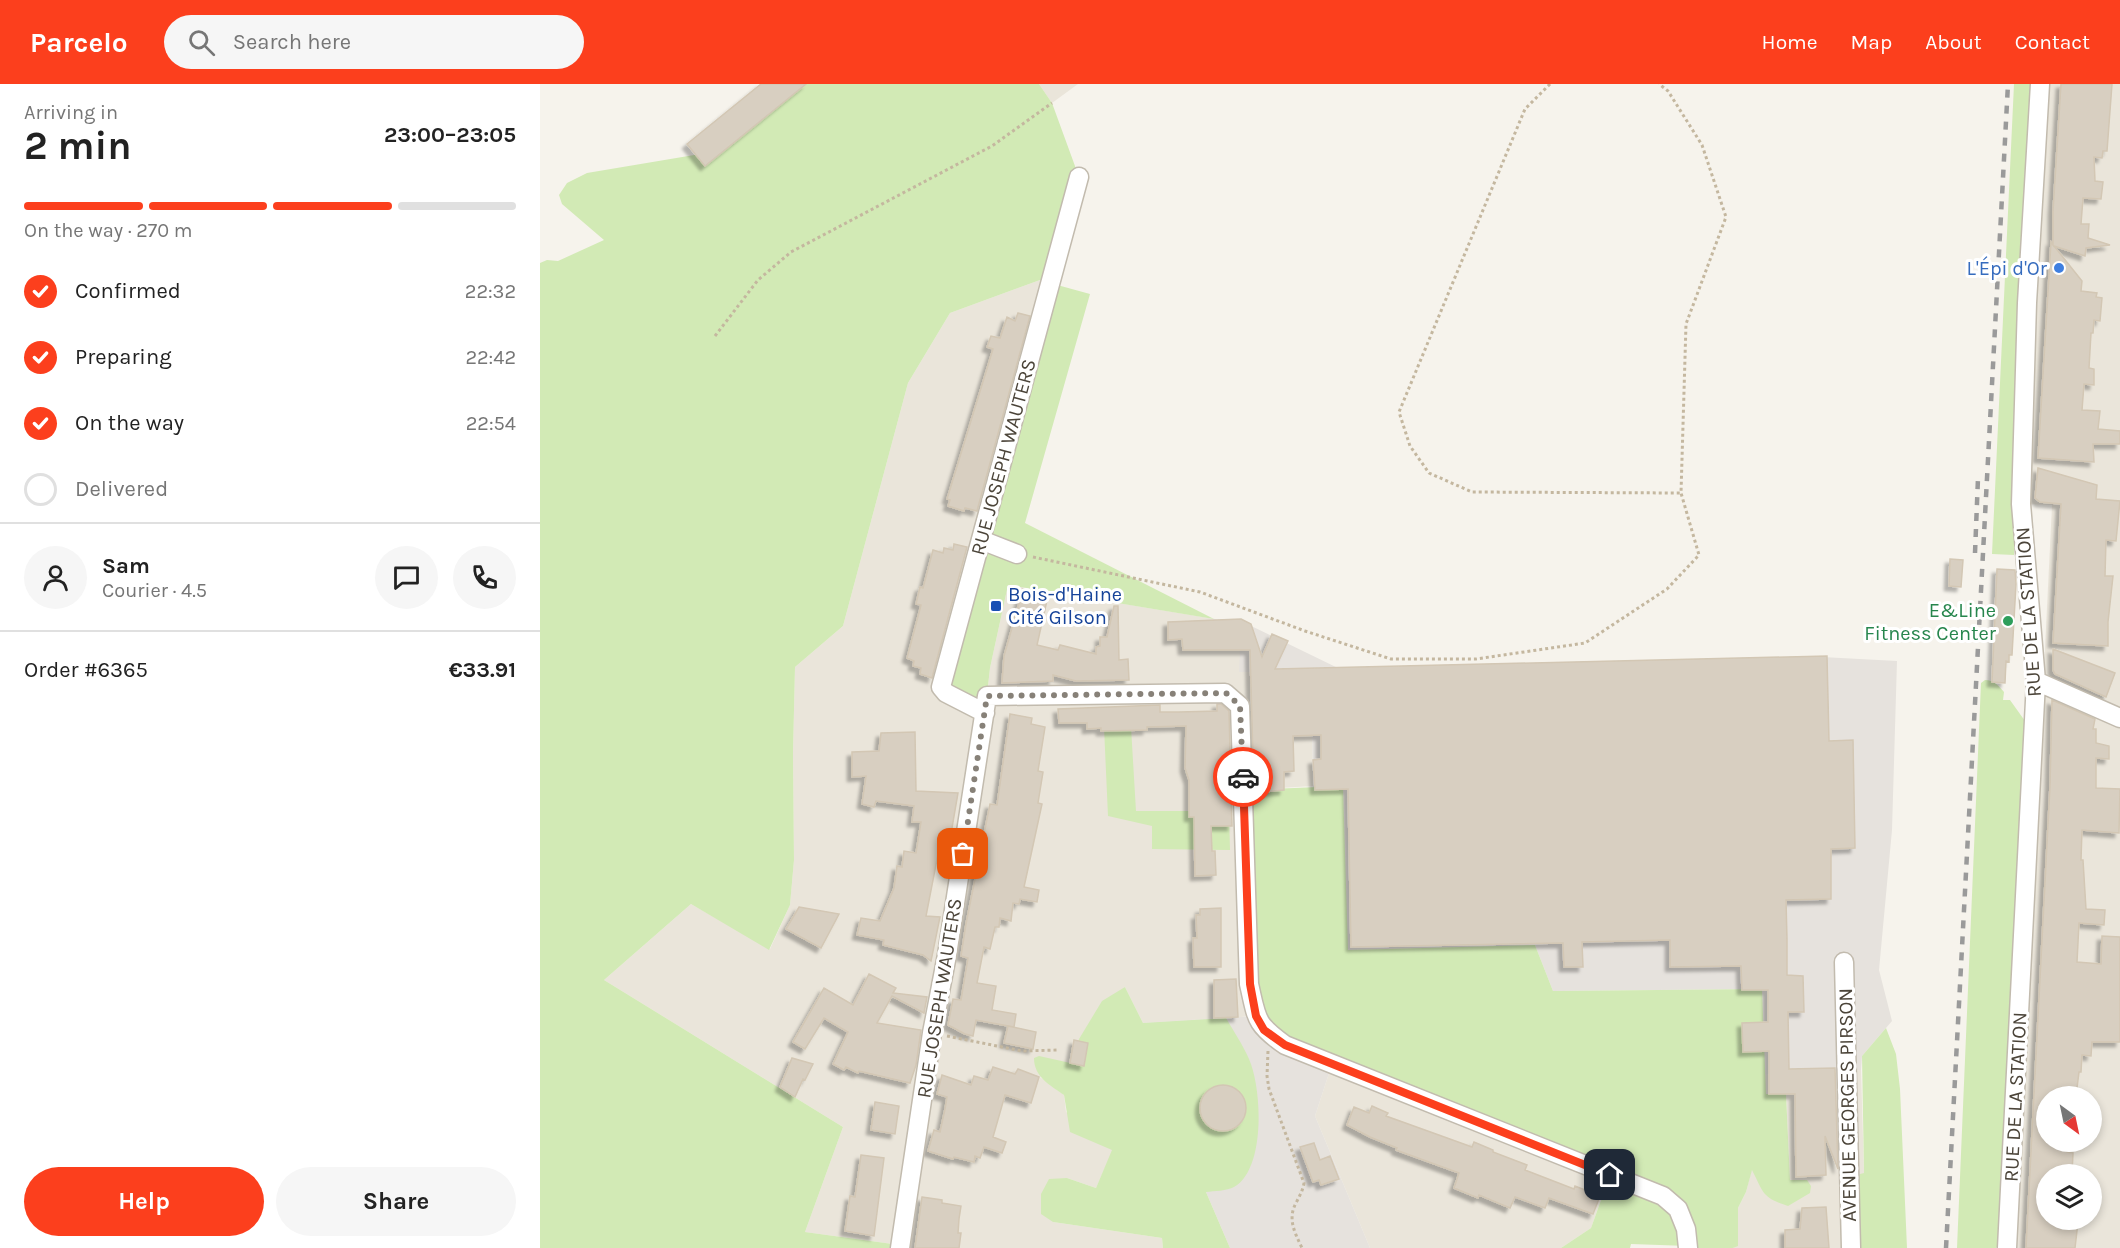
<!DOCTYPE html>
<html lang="en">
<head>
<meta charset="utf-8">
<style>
	:root { --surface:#fff; --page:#f6f6f6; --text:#222; --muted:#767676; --line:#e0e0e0; --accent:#fc3f1d }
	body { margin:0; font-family:Karla,sans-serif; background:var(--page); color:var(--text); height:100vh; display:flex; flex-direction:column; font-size:22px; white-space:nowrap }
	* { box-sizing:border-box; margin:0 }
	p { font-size:20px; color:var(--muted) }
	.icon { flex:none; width:33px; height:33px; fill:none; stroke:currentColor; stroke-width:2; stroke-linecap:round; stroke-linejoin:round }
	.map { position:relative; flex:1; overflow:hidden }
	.panel { display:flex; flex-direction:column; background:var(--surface); width:540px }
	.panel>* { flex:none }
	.needle { width:39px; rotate:147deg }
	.fabs { position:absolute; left:1496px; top:1002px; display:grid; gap:12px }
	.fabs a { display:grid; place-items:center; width:66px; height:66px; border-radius:50%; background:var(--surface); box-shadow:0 3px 9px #0003; font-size:30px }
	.pin { position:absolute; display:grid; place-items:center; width:51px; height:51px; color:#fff; margin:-26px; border-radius:12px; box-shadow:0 3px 9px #0006 }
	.courier { position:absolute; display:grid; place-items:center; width:60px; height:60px; margin:-30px; border:4px solid #fc3f1d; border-radius:50%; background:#fff; color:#222; box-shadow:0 2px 8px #0007 }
	.overview em { font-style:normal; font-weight:700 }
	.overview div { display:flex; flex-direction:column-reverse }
	.overview { display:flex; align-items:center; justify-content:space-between; height:102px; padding:0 24px }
	h1 { font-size:39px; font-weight:700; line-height:45px }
	.bar { display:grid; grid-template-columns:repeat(4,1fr); gap:9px 6px; align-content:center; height:72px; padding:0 24px }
	.bar i { height:8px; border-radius:4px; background:var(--line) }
	.bar .active { background:var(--accent) }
	.bar p { grid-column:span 4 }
	.line { display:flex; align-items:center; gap:15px; padding:0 24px; border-top:2px solid var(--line) }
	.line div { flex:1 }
	.round { display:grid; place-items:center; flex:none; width:63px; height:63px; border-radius:32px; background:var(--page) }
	ol { padding:0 24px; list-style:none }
	li { display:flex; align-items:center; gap:18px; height:66px }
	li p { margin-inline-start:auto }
	li .icon { padding:6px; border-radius:50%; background:var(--accent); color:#fff; stroke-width:4 }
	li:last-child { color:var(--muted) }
	li i { width:33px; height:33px; border:3px solid var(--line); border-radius:50% }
	.action { display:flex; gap:12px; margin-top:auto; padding:12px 24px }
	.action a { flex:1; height:69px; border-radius:36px; background:var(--accent); color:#fff; font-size:24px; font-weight:700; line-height:69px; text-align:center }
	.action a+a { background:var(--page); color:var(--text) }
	header { display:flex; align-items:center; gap:36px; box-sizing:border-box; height:84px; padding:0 30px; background:var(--accent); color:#fff }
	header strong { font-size:28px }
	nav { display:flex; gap:33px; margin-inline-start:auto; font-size:21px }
	.search { width:420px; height:54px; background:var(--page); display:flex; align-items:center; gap:15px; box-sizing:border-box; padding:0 21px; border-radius:33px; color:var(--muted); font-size:22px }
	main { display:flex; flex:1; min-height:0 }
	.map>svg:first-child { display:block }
	.residential { fill:#eae5da; fill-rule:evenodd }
	.industrial { fill:#e6e2dd }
	.green { fill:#d2eab5 }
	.building { fill:#d8cfc1; stroke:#d3c7b4; stroke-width:1.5; filter:url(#shadow) }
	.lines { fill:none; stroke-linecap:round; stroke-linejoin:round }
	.minor-casing { stroke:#c2bbae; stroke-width:21 }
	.path { stroke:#c4b79f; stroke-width:3; stroke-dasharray:3 3; stroke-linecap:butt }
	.minor { stroke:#fff; stroke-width:18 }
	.rail { stroke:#9a9a9a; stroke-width:4.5; stroke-dasharray:8 8; stroke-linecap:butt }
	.done { stroke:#878178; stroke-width:6; stroke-dasharray:0 10.8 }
	.route { stroke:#fc3f1d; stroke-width:8 }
	.shop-dot { fill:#3f7fe0; stroke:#fff; stroke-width:2 }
	.transit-dot { fill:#1a4fb4; stroke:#fff; stroke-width:2 }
	.leisure-dot { fill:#2e9e5b; stroke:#fff; stroke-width:2 }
	.labels { text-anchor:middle; stroke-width:6; stroke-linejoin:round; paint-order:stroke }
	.shop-label { font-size:20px; fill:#366cbe; stroke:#fff; text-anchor:end }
	.street-label { font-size:20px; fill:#4b4439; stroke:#fff }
	.transit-label { font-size:20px; fill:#164399; stroke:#fff; text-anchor:start }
	.leisure-label { font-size:20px; fill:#27864d; stroke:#fff; text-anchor:end }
</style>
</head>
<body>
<header>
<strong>Parcelo</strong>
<div class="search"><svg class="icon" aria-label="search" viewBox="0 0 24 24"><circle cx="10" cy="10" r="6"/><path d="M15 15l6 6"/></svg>Search here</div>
<nav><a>Home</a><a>Map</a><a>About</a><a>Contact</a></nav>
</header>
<main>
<section class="panel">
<div class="overview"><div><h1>2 min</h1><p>Arriving in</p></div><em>23:00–23:05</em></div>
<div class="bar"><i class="active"></i><i class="active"></i><i class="active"></i><i></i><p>On the way · 270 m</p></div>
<ol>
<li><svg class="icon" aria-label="check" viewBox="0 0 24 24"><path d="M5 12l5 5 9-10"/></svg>Confirmed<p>22:32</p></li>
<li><svg class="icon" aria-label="check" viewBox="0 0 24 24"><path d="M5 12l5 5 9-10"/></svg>Preparing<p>22:42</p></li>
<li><svg class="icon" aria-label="check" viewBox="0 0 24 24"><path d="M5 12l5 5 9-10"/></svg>On the way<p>22:54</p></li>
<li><i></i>Delivered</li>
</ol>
<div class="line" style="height:108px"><a class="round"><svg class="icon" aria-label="person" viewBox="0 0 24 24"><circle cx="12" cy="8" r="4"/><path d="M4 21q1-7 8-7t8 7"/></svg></a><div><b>Sam</b><p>Courier · 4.5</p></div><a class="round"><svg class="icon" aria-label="chat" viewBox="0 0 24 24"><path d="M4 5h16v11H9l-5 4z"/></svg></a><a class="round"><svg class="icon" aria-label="phone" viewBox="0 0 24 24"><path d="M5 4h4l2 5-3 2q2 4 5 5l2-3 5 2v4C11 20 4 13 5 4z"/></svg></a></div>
<div class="line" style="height:78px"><div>Order #6365</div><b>€33.91</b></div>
<div class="action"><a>Help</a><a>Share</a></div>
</section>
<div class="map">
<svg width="1580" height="1164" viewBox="0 0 1580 1164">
	<defs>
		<filter id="shadow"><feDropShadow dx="-4.5" dy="4.5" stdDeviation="1.5" flood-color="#0004"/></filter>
	</defs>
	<rect width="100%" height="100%" fill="#f6f3ec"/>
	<path class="residential" d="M499,0H538L512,19Z
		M1500,0H1580V1164H1467L1504,585L1512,421L1481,420ZM1506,1012H1551V1058H1506ZM1506,1090H1551V1136H1506Z
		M500,196L509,199L402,603L447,612L450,584L468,501L675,535L683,538L742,586L771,587L773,702L704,706L716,932L603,939L585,903L535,980L527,978L500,993L524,1011L526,1028L573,1066L556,1104L527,1094L513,1138L622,1154L623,1164H360V1161L265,1148L303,1043L64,896L151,820L230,865L250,821L254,776L253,669L255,583L303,542L368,299L410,229Z
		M792,980L1070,1091L1051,1144L1021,1164H830L775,1032Z
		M1321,986L1324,1089L1311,1164H1193L1198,1161V1124L1206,1108L1212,1084L1250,1096L1246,1010L1226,1011L1224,991Z"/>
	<path class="industrial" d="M705,539L802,586L1282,573L1357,577L1352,746L1339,886L1352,937L1322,972L1321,986L1224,991L1222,905L1013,907L995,861L807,866L803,702H773L771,587L699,588L700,563Z
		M716,932L792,980L775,1032L830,1164H690L666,1108L603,939Z"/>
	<path class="green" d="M266,0H499L512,19L539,93L510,199L550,210L485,439L674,535L468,501L450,584L445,629L406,609L509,199L500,196L410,229L368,299L303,542L255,583L253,669L254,776L250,821L229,866L151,820L64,896L303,1043L265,1148L360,1161V1164H0V179L7,176L18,177L64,156L22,120L19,111L27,99L47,89L184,66Z
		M1474,0H1500L1474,471L1452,470Z
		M1445,596C1454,596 1458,601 1464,608L1463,616H1470L1485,637L1468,1152L1456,1164H1417L1441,599Z
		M564,643H591L596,727H689L690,766L612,765V742L568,732Z
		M803,702L808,866L995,861L1013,907L1222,905L1226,1010H1246L1250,1096H1267L1271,1102L1270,1109L1248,1122C1221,1113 1224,1109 1212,1086L1206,1108L1198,1124V1162L1193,1164H1148V1162L1091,1160L1090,1164H1021L1051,1144L1070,1091L745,961L716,932L703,706Z
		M585,903L603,939L686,934C694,948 703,961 709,975C722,1004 726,1085 694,1103C687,1107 674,1107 666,1108L690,1164H623L622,1154L513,1138L501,1130V1110L509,1095L527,1094L556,1104L572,1066L530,1048L524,1011C510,1001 494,993 494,974L499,972L535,980L539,955L562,917Z
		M1346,944L1356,970L1360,1005L1367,1164H1311L1309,1093L1324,1089L1322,972Z"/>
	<path class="building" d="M221,0H266L165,82L147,60Z
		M1521,0H1572L1567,67H1563L1562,74L1554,73L1555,97L1563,98L1561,115L1543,114L1541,140H1549L1548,154L1570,161L1546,164L1545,172L1514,162L1542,197L1541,207L1557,209L1556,213L1562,214L1560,237L1554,236L1553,249H1551L1549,284L1554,285V301L1544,300L1542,326L1560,327L1558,345L1580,347V360H1553L1554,378L1498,374L1511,158L1513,161V127Z
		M478,229L490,232L437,427L425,424L424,427L408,422L410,416L407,415L453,265L447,263L451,252L460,254L467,233L475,237Z
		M1498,384L1557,401L1556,415L1580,417L1576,457L1566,456L1565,492H1573L1568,538V562L1513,559L1521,420L1500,418L1495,414Z
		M414,460L427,463L392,594L380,590L381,584L373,582L374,577L367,574L381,521L376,520L380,503L383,504L393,466L403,469L404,464L413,466Z
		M1410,475L1423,476L1421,503L1409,502Z
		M1457,485L1475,486L1476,500L1472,571H1469V578L1466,577L1465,599L1452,598Z
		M483,505L508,512L497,561L518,566L520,561L556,570V563L560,562V553H567L574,522H578L579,576L588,575L589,596L536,597L513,591V597L462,599L464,572Z
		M701,535L711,540L722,573L732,550L748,557L735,585L1287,572L1289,657L1313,656L1315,764L1291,765V815L1246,816L1247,855V891L1263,892L1264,928H1248L1249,985L1295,984L1298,1085L1285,1052L1286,1091L1256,1093L1255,1010H1229V967L1203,968L1202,939L1228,938V906H1202L1201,882L1130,883V856L1042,858L1043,883H1024L1023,859L811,863L808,705L775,706L773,676L781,675V651L753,652L754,687L744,688V706L714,709L710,566H643L642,555L628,556V538Z
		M1513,565L1575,589L1566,613L1515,590L1513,586Z
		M1512,616L1555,635L1553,645H1556V659L1569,662V675L1556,674V704L1580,705L1579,749L1542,746L1541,776H1543L1546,825L1565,826L1564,841L1539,839L1537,878L1561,880L1562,852L1580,853V958H1552L1551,972L1542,971L1541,988H1539L1536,1012H1506V1058H1528L1527,1068L1533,1069L1532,1090H1506V1136L1538,1138L1535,1164H1486L1510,702Z
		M677,620H681L689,627L692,742H671L672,767H675L676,791L655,792L654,733H649V696L645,684L646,642L607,643V646L561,647V644L547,645V639H519L518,625L620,621V628H639L677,627Z
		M470,630L492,634L491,640L505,643L498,687L503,688L498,719L502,720L484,803L499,806L497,818L480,815L479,820L473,819L471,837L460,834L459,843H455L450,865L444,863L437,899L456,902L452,926L476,930L474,943L436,936L433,952L425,950L408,941L413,915L421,916L428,874L421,872L426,840L450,720L457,721Z
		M375,648L376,707L418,709L408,767L399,765L386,832L400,833L391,877L383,871L343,861L344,856L317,851L321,834L340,837L354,804L357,782L362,783L364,767L376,769L381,738H372L374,722L336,717L334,723L322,720L326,692L312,693V668L339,667L341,649Z
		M259,823L299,830L281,864L246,845Z
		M681,824V883H654L653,854H657L656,831H660V825Z
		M329,890L356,904L353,909L387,913L384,929L352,912L337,939L381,946L376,981L370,999L319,987L318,989L306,983L304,986L293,980L308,948L284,934L265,965L253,958L284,904L313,921Z
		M696,895L698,933L674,934V896Z
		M468,942L496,948L493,965L464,959Z
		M534,956L548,959L544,982L530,979Z
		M252,974L273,980L265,996L263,995L255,1013L240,1003Z
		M453,983L475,990L478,985L499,993L491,1019L465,1011L453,1053L466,1058L462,1069L444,1063L440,1074L435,1072L434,1078L414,1073L413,1075L388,1067L394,1046L400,1048L405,1025L407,1013L397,1010L402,991L431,1001L434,992L448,996Z
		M660 1024a23 23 0 1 1 46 0a23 23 0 1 1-46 0Z
		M335,1018L359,1022L355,1050L331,1046Z
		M832,1022L848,1029L846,1032L896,1050L932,1063L934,1058L941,1061L953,1066V1068L987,1081L985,1086L1034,1105L1035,1102L1060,1112L1053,1130L1009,1114L1005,1124L975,1113L970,1124L939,1111L938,1114L914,1104L919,1089L856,1066L857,1064L830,1053L807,1041L814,1023L829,1029Z
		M774,1059L780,1076L790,1072L799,1095L781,1101L779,1096L773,1098L760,1063Z
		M321,1071L344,1074L334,1152L305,1147L310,1112L315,1113Z
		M382,1113L402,1116V1119L421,1122L419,1135L418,1149H421L419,1164H375Z
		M1286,1123L1289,1164H1245V1146L1260,1145L1262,1124Z"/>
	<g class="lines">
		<g class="minor-casing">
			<path id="minor" d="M441,456L477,470
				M1496,597L1580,634
				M445,629L406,609L401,603L539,93
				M1304,878L1311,1164
				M360,1164L392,949L407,871L447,612L685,609L700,622L709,900C717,935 715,940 745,961L1123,1112L1138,1125L1146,1145L1148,1164
				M1467,1164L1496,597L1481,420L1487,219L1500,0"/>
		</g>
		<path class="path" d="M1010,0L985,25L859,328L870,362L889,389L932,408L1141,409
			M175,252L218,196L251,168L452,62L512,19
			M493,473L660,508L765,547L851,575H936L1045,559L1127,505L1159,471L1141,409L1146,240L1186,133L1162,61L1128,7L1119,0
			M407,952L482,967L518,966
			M728,967L727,992L729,1005L764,1099C763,1106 760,1111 757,1117C747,1134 754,1147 762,1164"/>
		<use href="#minor" class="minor"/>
		<path class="rail" d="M1435,469L1438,394
			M1406,1164L1468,0"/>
	</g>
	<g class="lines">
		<path class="done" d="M423,770L447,612L686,609L700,622L703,693"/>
		<path class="route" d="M703,693L710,900L716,932L724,946L745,961L1070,1091"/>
	</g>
	<circle class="shop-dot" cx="1519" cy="184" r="6"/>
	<rect class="transit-dot" x="450" y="516" width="12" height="12" rx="3"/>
	<circle class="leisure-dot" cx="1468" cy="537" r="6"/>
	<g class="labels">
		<g class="shop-label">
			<text x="1507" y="191">L'Épi d'Or</text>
		</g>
		<g class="street-label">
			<text transform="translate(463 373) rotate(-75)" y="7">RUE JOSEPH WAUTERS</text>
			<text transform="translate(1488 528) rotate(-94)" y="7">RUE DE LA STATION</text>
			<text transform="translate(399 914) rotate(-81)" y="7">RUE JOSEPH WAUTERS</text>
			<text transform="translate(1475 1013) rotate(-87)" y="7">RUE DE LA STATION</text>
			<text transform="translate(1307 1021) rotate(-91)" y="7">AVENUE GEORGES PIRSON</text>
		</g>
		<g class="transit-label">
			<text x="468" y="517">Bois-d'Haine<tspan x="468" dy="23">Cité Gilson</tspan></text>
		</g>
		<g class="leisure-label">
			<text x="1456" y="533">E&amp;Line<tspan x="1456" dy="23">Fitness Center</tspan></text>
		</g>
	</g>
</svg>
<div class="fabs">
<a><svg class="needle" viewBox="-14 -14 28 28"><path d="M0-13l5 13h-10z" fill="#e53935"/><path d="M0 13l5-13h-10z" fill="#767676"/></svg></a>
<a><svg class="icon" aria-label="layers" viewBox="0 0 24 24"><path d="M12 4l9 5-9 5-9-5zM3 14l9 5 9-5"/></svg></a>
</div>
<div class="pin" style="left:423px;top:770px;background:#ea580c"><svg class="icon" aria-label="bag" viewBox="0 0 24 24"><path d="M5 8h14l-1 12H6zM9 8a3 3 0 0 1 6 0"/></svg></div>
<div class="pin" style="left:1070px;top:1091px;background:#1f2937"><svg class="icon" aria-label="home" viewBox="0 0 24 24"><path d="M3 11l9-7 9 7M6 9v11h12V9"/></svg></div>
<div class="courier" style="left:703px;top:693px"><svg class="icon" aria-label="car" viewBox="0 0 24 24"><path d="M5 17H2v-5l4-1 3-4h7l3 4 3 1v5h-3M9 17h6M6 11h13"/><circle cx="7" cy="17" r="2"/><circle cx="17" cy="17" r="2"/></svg></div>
</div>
</main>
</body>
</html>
